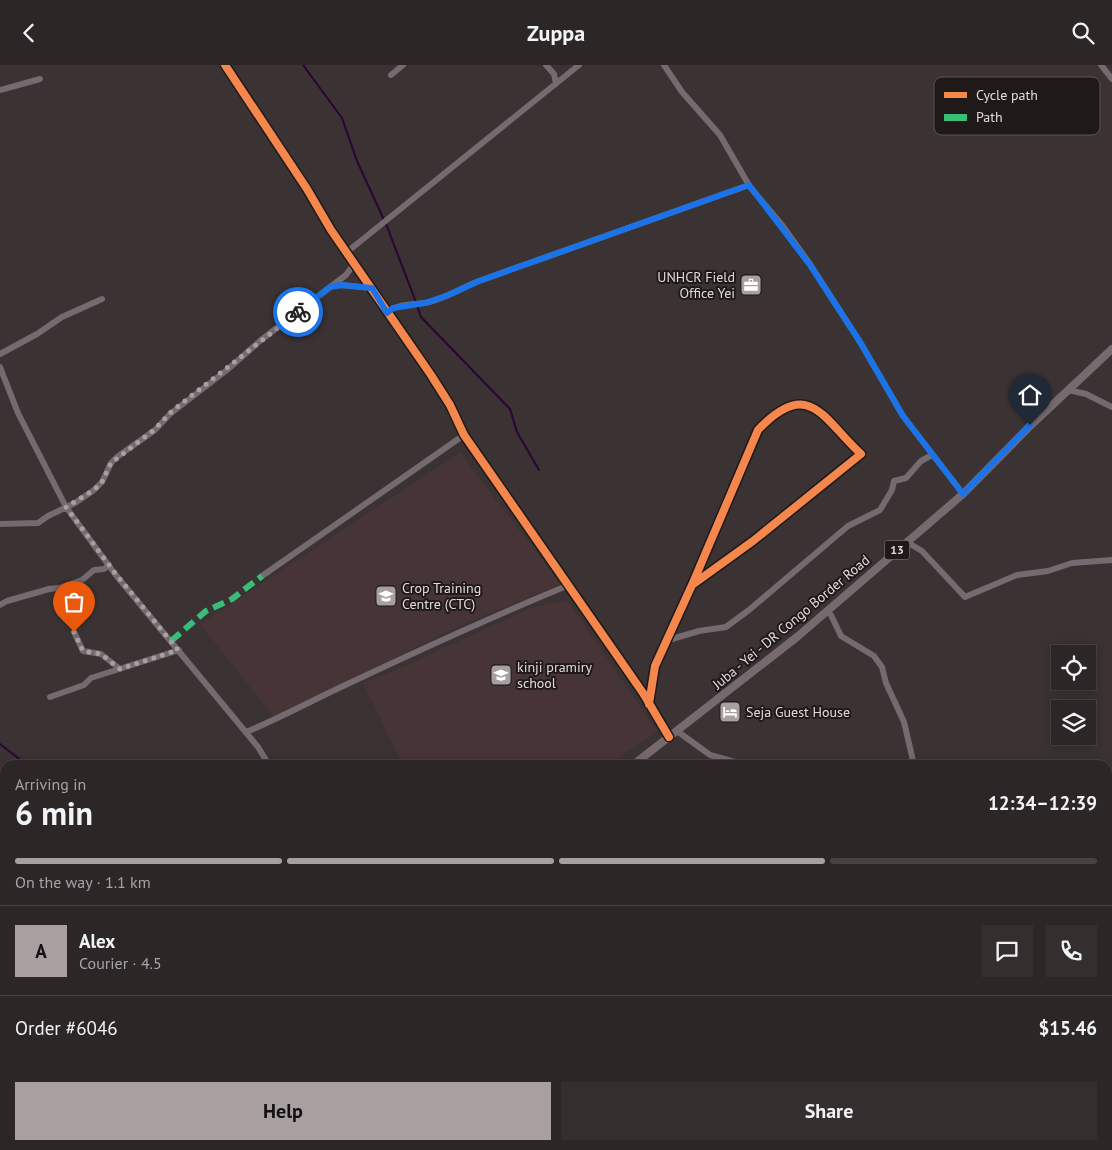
<!DOCTYPE html>
<html lang="en">
<head>
<meta charset="utf-8">
<style>
	:root { --surface:#2c2626; --page:#342e2e; --text:#f1f3f6; --muted:#a6a5a7; --line:#484343; --accent:#a79fa0 }
	body { margin:0; font-family:"PT Sans",sans-serif; background:var(--page); color:var(--text); height:100vh; display:flex; flex-direction:column; font-size:19px; white-space:nowrap }
	* { box-sizing:border-box; margin:0 }
	p { font-size:16px; color:var(--muted) }
	.icon { flex:none; width:28px; height:28px; fill:none; stroke:currentColor; stroke-width:2; stroke-linecap:round; stroke-linejoin:round }
	.map { position:relative; flex:1; overflow:hidden }
	.side { position:absolute; left:0px; top:695px; width:1112px; height:390px; display:flex; flex-direction:column; background:var(--surface); border-radius:15px 15px 0 0; box-shadow:0 2px 12px #0003,0 0 0 1px var(--line) }
	.side>* { flex:none }
	.controls { position:absolute; left:1051px; top:580px; display:grid; gap:10px }
	.controls a { display:grid; place-items:center; width:45px; height:45px; border-radius:0px; background:var(--surface); box-shadow:0 2px 12px #0003,0 0 0 1px var(--line); font-size:25px }
	.pin { position:absolute; display:grid; place-items:center; width:42px; height:42px; color:#fff; margin:-51px -21px; border-radius:50% 50% 50% 0; rotate:-45deg; box-shadow:0 0 5px #0007 }
	.pin .icon { rotate:45deg }
	.courier { position:absolute; display:grid; place-items:center; width:50px; height:50px; margin:-25px; border:4px solid #1a73e8; border-radius:50%; background:#fff; color:#222; box-shadow:0 1px 6px #0007 }
	.head em { font-style:normal; font-weight:700 }
	.head div { display:flex; flex-direction:column-reverse }
	.head { display:flex; align-items:center; justify-content:space-between; height:85px; padding:0 15px }
	h1 { font-size:32px; font-weight:700; line-height:38px }
	.bar { display:grid; grid-template-columns:repeat(4,1fr); gap:8px 5px; align-content:center; height:60px; padding:0 15px }
	.bar i { height:6px; border-radius:4px; background:var(--line) }
	.bar .on { background:var(--accent) }
	.bar p { grid-column:span 4 }
	.line { display:flex; align-items:center; gap:12px; padding:0 15px; border-top:1px solid var(--line) }
	.line div { flex:1 }
	.round { display:grid; place-items:center; flex:none; width:52px; height:52px; border-radius:0px; background:var(--page) }
	.cta { display:flex; gap:10px; margin-top:auto; padding:10px 15px }
	.cta a { flex:1; height:58px; border-radius:0px; background:var(--accent); color:#111; font-size:20px; font-weight:700; line-height:58px; text-align:center }
	.cta a+a { background:var(--page); color:var(--text) }
	header { display:flex; justify-content:space-between; align-items:center; height:65px; padding:0 15px; background:var(--surface); font-size:22px; font-weight:700 }
	.map>svg:first-child { display:block }
	.built { fill:#473436 }
	.park { fill:url(#park-crowns) }
	.lines { fill:none; stroke-linecap:round; stroke-linejoin:round }
	.stream { stroke:#2b0435; stroke-width:2 }
	.minor { stroke:#756a6f; stroke-width:6 }
	.major { stroke:#766a6f; stroke-width:8 }
	.quiet { stroke:#3abd76; stroke-width:6; stroke-dasharray:12 6; stroke-linecap:butt }
	.cycleway-casing { stroke:#1f191a; stroke-width:11 }
	.cycleway { stroke:#f5874c; stroke-width:8 }
	.done { stroke:#a79fa0; stroke-width:5; stroke-dasharray:0 9 }
	.route { stroke:#1a73e8; stroke-width:6 }
	.labels { text-anchor:middle; stroke-width:4; stroke-linejoin:round; paint-order:stroke }
	.shield { fill:#1f191a; stroke:#a89fa0; stroke-width:1 }
	.shield-label { font-size:12px; font-weight:bold; fill:#e2d9da }
	.poi-label { font-size:14px; fill:#e2d9da; stroke:#1f191a; text-anchor:start }
	.street-label { font-size:14px; fill:#e2d9da; stroke:#1f191a }
	.key { fill:#1f191a; stroke:#5a5354; stroke-width:1 }
	.key-label { font-size:14px; fill:#e2d9da }
</style>
</head>
<body>
<header><svg class="icon" aria-label="back" viewBox="0 0 24 24"><path d="M15 5l-7 7 7 7"/></svg>Zuppa<svg class="icon" aria-label="search" viewBox="0 0 24 24"><circle cx="10" cy="10" r="6"/><path d="M15 15l6 6"/></svg></header>
<div class="map">
<svg width="1112" height="1085" viewBox="0 0 1112 1085">
	<defs>
		<pattern id="park-crowns" width="20" height="18" patternUnits="userSpaceOnUse" patternTransform="scale(1.25)"><rect width="20" height="18" fill="#5d3d1f"/><path d="M2 6a3 3 0 1 1 6 0M12 15a3 3 0 1 1 6 0" fill="none" stroke="#74583f"/></pattern>
	</defs>
	<rect width="100%" height="100%" fill="#3a3233"/>
	<path class="built" d="M461,387L476,409L561,519L466,558L274,652L200,559Z
		M567,535L657,666L609,700H403L363,618L403,602L530,543Z"/>
	<path class="park" d="M753,1080H856V1085H753Z"/>
	<g class="lines">
		<path class="stream" d="M303,0L342,53L357,96L384,155
			M386,159L416,237
			M417,241L421,252L510,344L517,367L539,405
			M0,679L27,700"/>
		<path class="minor" d="M225,0L307,124L331,165L431,310L450,340L464,370L643,628L669,672
			M546,0L554,9L556,19
			M664,0L682,27L720,70L750,122L782,160L810,199L860,277L903,351L963,429
			M1101,0L1112,14
			M391,10L403,0
			M0,25L40,14
			M347,187L579,0
			M334,221L341,220L372,223
			M387,247C398,239 411,240 424,238C443,235 461,223 479,216L749,120
			M0,289L37,269L62,252L102,234
			M0,302L18,348L66,442L115,509L258,682L269,700
			M1068,325L1086,329L1112,342
			M0,459L38,458L48,451L75,438L94,425L102,417L111,398L117,392L155,365L170,349L227,305L261,275L346,210L354,199
			M907,477L922,486L965,532L1017,510L1048,506L1072,498L1112,495
			M262,511L464,370
			M0,540L7,536L49,524L59,523L82,515L94,505L104,504L109,500
			M826,546L831,550L841,571L874,591L882,602L886,618L904,657L914,700
			M74,567L83,586L101,589L120,604
			M665,576L699,566L726,562L749,545L848,461L880,445L892,425L894,416L906,413L921,396L932,390
			M50,632L84,620L91,613L179,585
			M649,639L655,601L692,520L758,365C809,311 823,354 861,389L753,476L692,520
			M677,666L710,690L746,700
			M246,667C278,654 307,638 339,623C415,587 491,552 569,520
			M0,831L5,829
			M0,895L5,920
			M1108,991L1112,990
			M39,1080L41,1085
			M99,1080V1085
			M606,1080L607,1085
			M159,1085L165,1080
			M270,1085V1080"/>
		<path class="major" d="M633,700L797,572L963,429L1030,361L1112,284
			M55,1085L61,1080"/>
		<path class="quiet" d="M171,576L206,546L232,534L262,511"/>
		<g class="cycleway-casing">
			<path id="cycleway" d="M225,0L307,124L331,165L431,310L450,340L464,370L643,628L669,672
				M649,639L655,601L692,520L758,365C809,311 823,354 861,389L753,476L692,520"/>
		</g>
		<use href="#cycleway" class="cycleway"/>
	</g>
	<g class="lines">
		<path class="done" d="M74,567L83,586L101,589L120,604L178,585L115,508L66,442L94,425L102,417L111,398L155,364L172,346L298,247"/>
		<path class="route" d="M298,247L330,222L341,220L372,223L387,248L393,243L425,238L446,231L479,216L749,120L810,200L860,277L903,351L963,429L1030,360"/>
	</g>
	<defs>
		<g id="office-square" transform="scale(1.125)"><rect x="-9" y="-9" width="18" height="18" rx="4" fill="#a79fa0" stroke="#1f191a"/><path d="M-6-3h4V-5.5h4V-3h4V5H-6ZM-1-4.5V-3h2v-1.5ZM-6 0V1H6V0Z" fill="#fff"/></g>
		<g id="university-square" transform="scale(1.125)"><rect x="-9" y="-9" width="18" height="18" rx="4" fill="#a79fa0" stroke="#1f191a"/><path d="M0-5L7-2L0 1L-7-2ZM-4 1L0 2.5L4 1V4Q0 6-4 4Z" fill="#fff"/></g>
		<g id="school-square" transform="scale(1.125)"><rect x="-9" y="-9" width="18" height="18" rx="4" fill="#a79fa0" stroke="#1f191a"/><path d="M0-5L7-2L0 1L-7-2ZM-4 1L0 2.5L4 1V4Q0 6-4 4Z" fill="#fff"/></g>
		<g id="hotel-square" transform="scale(1.125)"><rect x="-9" y="-9" width="18" height="18" rx="4" fill="#a79fa0" stroke="#1f191a"/><path d="M-6-4.5h1.5V1H6V5H4.5V3h-9V5H-6ZM-4 0a1.8 1.8 0 1 1 3.6 0ZM.5 0V-2.5h3Q6-2.5 6 0Z" fill="#fff"/></g>
	</defs>
	<g fill-rule="evenodd">
		<use href="#office-square" x="751" y="220"/>
		<use href="#university-square" x="386" y="531"/>
		<use href="#school-square" x="501" y="610"/>
		<use href="#hotel-square" x="730" y="647"/>
	</g>
	<g class="labels">
		<rect class="shield" x="884.5" y="475.5" width="25" height="19" rx="4"/>
		<g class="shield-label">
			<text x="897" y="489">13</text>
		</g>
		<g class="poi-label">
			<text x="735" y="217" text-anchor="end">UNHCR Field<tspan x="735" dy="16">Office Yei</tspan></text>
			<text x="402" y="528">Crop Training<tspan x="402" dy="16">Centre (CTC)</tspan></text>
			<text x="517" y="607">kinji pramiry<tspan x="517" dy="16">school</tspan></text>
			<text x="746" y="652">Seja Guest House</text>
		</g>
		<g class="street-label">
			<text transform="translate(791 557) rotate(-40)" y="5">Juba - Yei - DR Congo Border Road</text>
		</g>
	</g>
	<rect x="934" y="12" width="166" height="58" rx="8" class="key"/>
	<rect x="944" y="27" width="23" height="6" fill="#f5874c"/>
	<rect x="944" y="49" width="23" height="7" fill="#3abd76"/>
	<g class="key-label">
		<text x="976" y="35">Cycle path</text>
		<text x="976" y="57">Path</text>
	</g>
</svg>
<div class="controls">
<a><svg class="icon" aria-label="locate" viewBox="0 0 24 24"><circle cx="12" cy="12" r="6"/><path d="M12 2v4M12 18v4M2 12h4M18 12h4"/></svg></a>
<a><svg class="icon" aria-label="layers" viewBox="0 0 24 24"><path d="M12 4l9 5-9 5-9-5zM3 14l9 5 9-5"/></svg></a>
</div>
<div class="pin" style="left:74px;top:567px;background:#ea580c"><svg class="icon" aria-label="bag" viewBox="0 0 24 24"><path d="M5 8h14l-1 12H6zM9 8a3 3 0 0 1 6 0"/></svg></div>
<div class="pin" style="left:1030px;top:360px;background:#1f2937"><svg class="icon" aria-label="home" viewBox="0 0 24 24"><path d="M3 11l9-7 9 7M6 9v11h12V9"/></svg></div>
<div class="courier" style="left:298px;top:247px"><svg class="icon" aria-label="bike" viewBox="0 0 24 24"><circle cx="6" cy="16" r="4"/><circle cx="18" cy="16" r="4"/><path d="M6 16l4-8h5l3 8M10 8l3 8H6M13 5h3"/></svg></div>
<section class="side">
<div class="head"><div><h1>6 min</h1><p>Arriving in</p></div><em>12:34–12:39</em></div>
<div class="bar"><i class="on"></i><i class="on"></i><i class="on"></i><i></i><p>On the way · 1.1 km</p></div>
<div class="line" style="height:90px"><b class="round" style="background:var(--accent);color:#111">A</b><div><b>Alex</b><p>Courier · 4.5</p></div><a class="round"><svg class="icon" aria-label="chat" viewBox="0 0 24 24"><path d="M4 5h16v11H9l-5 4z"/></svg></a><a class="round"><svg class="icon" aria-label="phone" viewBox="0 0 24 24"><path d="M5 4h4l2 5-3 2q2 4 5 5l2-3 5 2v4C11 20 4 13 5 4z"/></svg></a></div>
<div class="line" style="height:65px"><div>Order #6046</div><b>$15.46</b></div>
<div class="cta"><a>Help</a><a>Share</a></div>
</section>
</div>
</body>
</html>
